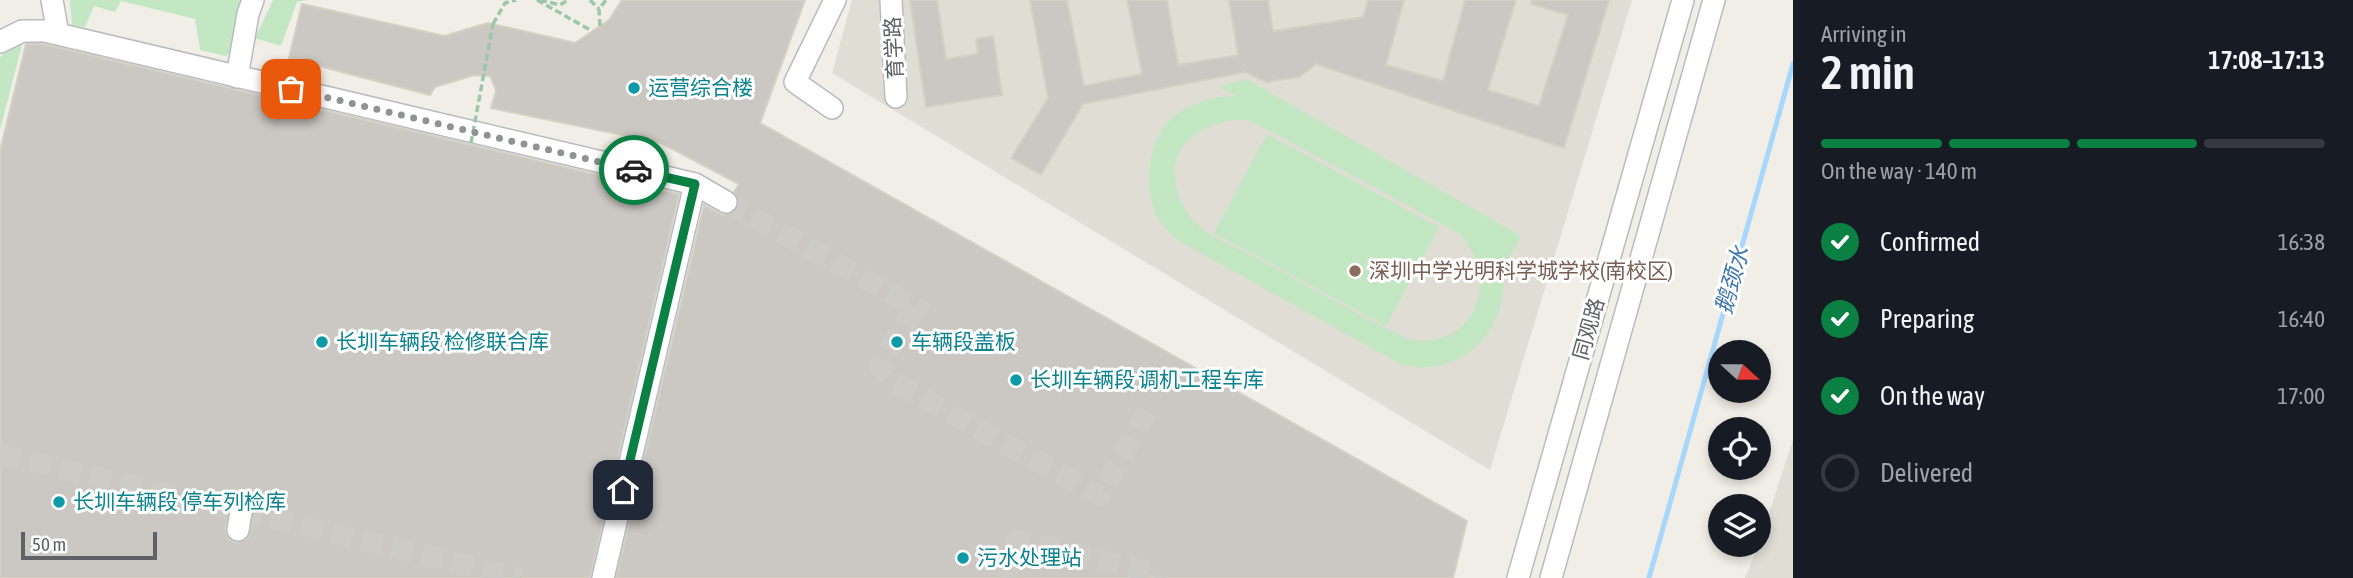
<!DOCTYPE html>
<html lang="en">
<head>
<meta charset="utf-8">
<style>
	:root { --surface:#171b24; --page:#242831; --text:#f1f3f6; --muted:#9ea1a6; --line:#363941; --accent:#0b8043 }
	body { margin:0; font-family:"Asap Condensed","Noto Sans SC",sans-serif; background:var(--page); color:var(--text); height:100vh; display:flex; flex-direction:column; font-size:26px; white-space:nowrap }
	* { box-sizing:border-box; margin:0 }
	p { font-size:23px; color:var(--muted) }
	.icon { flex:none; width:38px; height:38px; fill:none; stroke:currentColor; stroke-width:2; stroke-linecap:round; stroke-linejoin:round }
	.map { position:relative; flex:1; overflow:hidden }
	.details { display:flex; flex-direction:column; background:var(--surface); width:560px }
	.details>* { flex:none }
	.needle { width:46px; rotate:111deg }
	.buttons { position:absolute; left:1708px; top:340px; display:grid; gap:14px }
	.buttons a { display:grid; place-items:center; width:63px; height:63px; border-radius:50%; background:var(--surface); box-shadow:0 4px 10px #0003; font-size:35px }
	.scale { position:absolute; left:21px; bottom:18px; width:136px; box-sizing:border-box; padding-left:7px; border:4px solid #5e6166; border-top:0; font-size:19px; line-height:24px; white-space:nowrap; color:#5e6166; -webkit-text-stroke:5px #fff; paint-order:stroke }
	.pin { position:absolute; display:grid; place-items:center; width:60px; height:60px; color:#fff; margin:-30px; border-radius:14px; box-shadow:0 4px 10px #0006 }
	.courier { position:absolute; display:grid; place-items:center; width:70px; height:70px; margin:-35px; border:5px solid #0b8043; border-radius:50%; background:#fff; color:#222; box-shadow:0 2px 9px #0007 }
	.head em { font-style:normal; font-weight:600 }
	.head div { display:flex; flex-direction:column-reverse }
	.head { display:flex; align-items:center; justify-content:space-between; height:119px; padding:0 28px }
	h1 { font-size:46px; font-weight:600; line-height:52px }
	.bar { display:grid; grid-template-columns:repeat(4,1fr); gap:10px 7px; align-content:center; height:84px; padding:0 28px }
	.bar i { height:9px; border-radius:5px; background:var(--line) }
	.bar .active { background:var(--accent) }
	.bar p { grid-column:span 4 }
	ol { padding:0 28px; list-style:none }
	li { display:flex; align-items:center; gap:21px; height:77px }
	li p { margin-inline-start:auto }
	li .icon { padding:7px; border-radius:50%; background:var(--accent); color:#fff; stroke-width:4 }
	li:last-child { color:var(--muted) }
	li i { width:38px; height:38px; border:4px solid var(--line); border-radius:50% }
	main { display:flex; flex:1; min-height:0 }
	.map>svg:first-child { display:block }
	.education { fill:#e0ddd4 }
	.green { fill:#c3e7c3; fill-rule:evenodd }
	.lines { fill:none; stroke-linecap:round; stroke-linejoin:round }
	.stream { stroke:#a8d7fe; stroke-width:5 }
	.building { fill:#cbc8c3; stroke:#d4d0c4; stroke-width:2; fill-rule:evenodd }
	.minor-tunnel { stroke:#cccbc6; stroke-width:21; stroke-dasharray:21 10; stroke-linecap:butt }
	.minor-casing { stroke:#b8bbbf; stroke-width:24 }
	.path { stroke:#9cc7a9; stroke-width:3.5; stroke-dasharray:7 3.5; stroke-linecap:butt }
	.minor { stroke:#fff; stroke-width:21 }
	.path-bridge { stroke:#9cc7a9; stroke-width:3.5; stroke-dasharray:7 3.5; stroke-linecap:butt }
	.done { stroke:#919293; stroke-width:7; stroke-dasharray:0 12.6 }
	.route { stroke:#0b8043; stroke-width:9 }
	.culture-dot { fill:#0f9aa8; stroke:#fff; stroke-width:2.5 }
	.education-dot { fill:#8d6e63; stroke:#fff; stroke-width:2.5 }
	.labels { text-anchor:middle; stroke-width:6; stroke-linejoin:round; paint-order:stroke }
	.street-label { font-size:21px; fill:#5e6166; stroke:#fff }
	.culture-label { font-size:21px; fill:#0d838f; stroke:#fff; text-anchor:start }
	.education-label { font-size:21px; fill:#785e54; stroke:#fff; text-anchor:start }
	.water-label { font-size:23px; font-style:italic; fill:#4378b1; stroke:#fff }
</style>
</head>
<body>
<main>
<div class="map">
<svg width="1793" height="578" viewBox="0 0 1793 578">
	<rect width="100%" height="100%" fill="#f0eee6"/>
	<path class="education" d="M852,0H1632L1490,470L832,73Z
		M1793,440V578H1745L1759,544Z"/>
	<path class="green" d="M70,0H243L234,49L226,56L200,50L195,19L121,1L115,12L94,6L85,27L72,26Z
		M273,0H309L297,2L281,46L255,38Z
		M23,41L0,130V58L10,45Z
		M1246,79L1521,236L1507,262L1501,259C1516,321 1466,383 1400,364L1179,241C1171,234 1162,226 1157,217C1143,189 1148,141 1171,119C1188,103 1215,96 1237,96L1218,87ZM1234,120L1250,121L1268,130L1460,234C1501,280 1475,352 1408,339C1358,315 1310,287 1262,261C1241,249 1215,240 1197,224C1180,208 1169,176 1178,155C1188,134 1213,123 1234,120Z
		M1267,134L1439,227L1386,326L1214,233Z"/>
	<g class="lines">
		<path class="stream" d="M1649,578L1793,64"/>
	</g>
	<path class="building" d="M622,0H805L760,123L1467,521L1453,578H616L704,205L722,215L733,213L739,203L734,192L739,184L661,143L491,108L496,90L490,76L474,75L435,87L430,95L289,58L302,4L444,36L488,23L575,43L609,20Z
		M910,0H937L946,59L978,54L976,39L993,36L1002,95L926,107Z
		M1030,0H1067L1084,86L1142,74L1127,0H1167L1178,65L1238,55L1229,0H1268L1273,31L1363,17L1368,0H1404L1386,65L1443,81L1465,0H1516L1488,90L1539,106L1568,15L1531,4L1532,0H1609L1564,148L1316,64L1299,77L1266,82L1245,72L1083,104L1041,175L1011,158L1048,98Z
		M26,44H43L679,194L590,578H0V151ZM242,499L250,502L254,514L248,538L237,543L229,540L225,528L231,504Z"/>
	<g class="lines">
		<path class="minor-tunnel" d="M726,202L926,313
			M915,307L879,366L894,382L1100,496L1147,411
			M0,454L521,578
			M1007,578L1016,540L1157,573L1156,578"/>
		<g class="minor-casing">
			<path id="minor" d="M52,0L58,34
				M891,0L896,97
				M0,42L22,31H45L695,184L603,578
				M237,77L248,14L253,0
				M832,108L795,82L835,0
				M695,184L726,202
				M238,530L241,512
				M1518,578L1683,0
				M1551,578L1714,0"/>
		</g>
		<path class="path" d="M537,0L592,31
			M540,0L560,5L568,0
			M590,0L599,9
			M493,24L505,3L516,0
			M600,26L599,9L606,0"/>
		<use href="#minor" class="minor"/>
		<path class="path-bridge" d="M471,143L493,24"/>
	</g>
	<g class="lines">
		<path class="done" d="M291,89L634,170"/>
		<path class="route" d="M623,490L695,184L634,170"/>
	</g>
	<g class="culture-dot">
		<circle cx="634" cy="88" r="7"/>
		<circle cx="322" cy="342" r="7"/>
		<circle cx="897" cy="342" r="7"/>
		<circle cx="1016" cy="380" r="7"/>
		<circle cx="59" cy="502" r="7"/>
		<circle cx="963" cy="558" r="7"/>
	</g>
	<circle class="education-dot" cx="1355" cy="271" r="7"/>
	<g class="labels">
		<g class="street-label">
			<text transform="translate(894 48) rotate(-93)" y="7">育学路</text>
			<text transform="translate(1589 329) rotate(-74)" y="7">同观路</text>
		</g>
		<g class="culture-label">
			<text x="648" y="95">运营综合楼</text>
			<text x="336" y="349">长圳车辆段 检修联合库</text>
			<text x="911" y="349">车辆段盖板</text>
			<text x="1030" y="387">长圳车辆段 调机工程车库</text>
			<text x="73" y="509">长圳车辆段 停车列检库</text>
			<text x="977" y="565">污水处理站</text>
		</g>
		<g class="education-label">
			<text x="1369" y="278">深圳中学光明科学城学校(南校区)</text>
		</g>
		<g class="water-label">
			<text transform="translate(1732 280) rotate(-74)" y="8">鹅颈水</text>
		</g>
	</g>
</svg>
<div class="buttons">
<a><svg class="needle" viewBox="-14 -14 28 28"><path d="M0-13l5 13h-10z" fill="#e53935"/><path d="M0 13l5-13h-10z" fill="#9ea1a6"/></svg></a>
<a><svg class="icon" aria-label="locate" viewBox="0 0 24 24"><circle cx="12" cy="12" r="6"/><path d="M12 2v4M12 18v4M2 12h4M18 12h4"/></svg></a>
<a><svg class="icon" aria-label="layers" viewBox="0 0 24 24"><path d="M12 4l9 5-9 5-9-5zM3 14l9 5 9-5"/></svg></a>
</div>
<div class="scale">50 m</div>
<div class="pin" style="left:291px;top:89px;background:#ea580c"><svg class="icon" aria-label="bag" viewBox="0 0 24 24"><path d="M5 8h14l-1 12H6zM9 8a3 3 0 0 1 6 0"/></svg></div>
<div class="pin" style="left:623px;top:490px;background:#1f2937"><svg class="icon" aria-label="home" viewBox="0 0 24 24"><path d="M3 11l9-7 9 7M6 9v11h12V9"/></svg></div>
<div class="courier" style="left:634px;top:170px"><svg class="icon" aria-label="car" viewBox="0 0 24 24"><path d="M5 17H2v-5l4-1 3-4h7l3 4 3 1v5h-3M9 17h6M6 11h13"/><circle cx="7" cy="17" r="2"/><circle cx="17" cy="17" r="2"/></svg></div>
</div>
<section class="details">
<div class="head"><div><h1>2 min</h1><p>Arriving in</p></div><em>17:08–17:13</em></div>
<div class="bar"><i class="active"></i><i class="active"></i><i class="active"></i><i></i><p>On the way · 140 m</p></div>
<ol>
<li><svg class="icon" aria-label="check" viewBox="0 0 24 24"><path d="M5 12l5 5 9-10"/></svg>Confirmed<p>16:38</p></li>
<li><svg class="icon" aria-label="check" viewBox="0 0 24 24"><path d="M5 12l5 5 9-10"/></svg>Preparing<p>16:40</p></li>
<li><svg class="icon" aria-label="check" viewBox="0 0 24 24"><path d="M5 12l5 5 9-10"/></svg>On the way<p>17:00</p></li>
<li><i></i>Delivered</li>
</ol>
</section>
</main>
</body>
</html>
